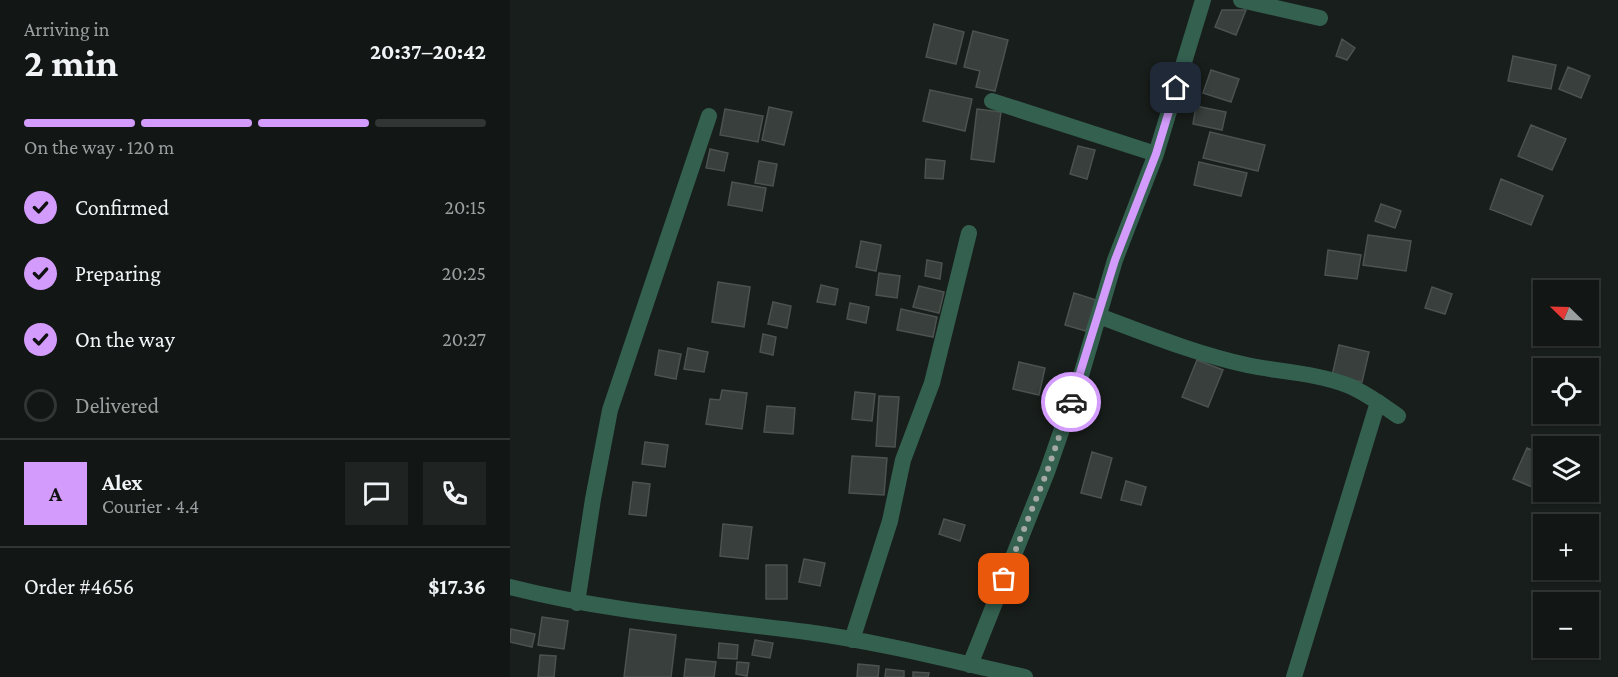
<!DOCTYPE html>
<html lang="en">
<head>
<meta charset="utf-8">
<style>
	:root { --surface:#121614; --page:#1f2322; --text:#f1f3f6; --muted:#9c9fa0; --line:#313534; --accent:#d39cfc }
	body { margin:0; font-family:"Crimson Pro",serif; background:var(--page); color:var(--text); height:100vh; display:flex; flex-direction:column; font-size:22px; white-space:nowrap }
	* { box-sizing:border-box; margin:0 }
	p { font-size:20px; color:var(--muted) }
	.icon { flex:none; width:33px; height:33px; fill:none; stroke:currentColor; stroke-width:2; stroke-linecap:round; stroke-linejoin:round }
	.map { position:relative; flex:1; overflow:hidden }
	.details { display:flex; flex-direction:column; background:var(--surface); width:510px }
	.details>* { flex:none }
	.needle { width:39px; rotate:293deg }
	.fabs { position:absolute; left:1023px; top:280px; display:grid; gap:12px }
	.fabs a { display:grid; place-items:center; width:66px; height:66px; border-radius:0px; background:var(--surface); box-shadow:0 2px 4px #0004,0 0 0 2px var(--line); font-size:30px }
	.pin { position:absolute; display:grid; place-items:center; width:51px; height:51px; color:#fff; margin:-26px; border-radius:12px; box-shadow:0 3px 9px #0006 }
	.courier { position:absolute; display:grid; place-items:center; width:60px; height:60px; margin:-30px; border:4px solid #d39cfc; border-radius:50%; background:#fff; color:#222; box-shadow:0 2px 8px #0007 }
	.overview em { font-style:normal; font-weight:700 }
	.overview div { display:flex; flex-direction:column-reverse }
	.overview { display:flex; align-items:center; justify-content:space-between; height:102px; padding:0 24px }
	h1 { font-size:39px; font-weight:700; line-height:45px }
	.bar { display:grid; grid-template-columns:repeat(4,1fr); gap:9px 6px; align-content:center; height:72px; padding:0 24px }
	.bar i { height:8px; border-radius:4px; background:var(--line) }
	.bar .on { background:var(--accent) }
	.bar p { grid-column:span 4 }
	.line { display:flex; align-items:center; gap:15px; padding:0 24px; border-top:2px solid var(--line) }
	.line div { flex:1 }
	.round { display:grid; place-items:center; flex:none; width:63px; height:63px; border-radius:0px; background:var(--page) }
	ol { padding:0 24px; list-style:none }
	li { display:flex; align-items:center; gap:18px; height:66px }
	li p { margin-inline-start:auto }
	li .icon { padding:6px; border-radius:50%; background:var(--accent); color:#111; stroke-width:4 }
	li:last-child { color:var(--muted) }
	li i { width:33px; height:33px; border:3px solid var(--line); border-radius:50% }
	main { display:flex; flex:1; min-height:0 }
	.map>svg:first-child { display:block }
	.building { fill:#383f3c; stroke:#4b524f; stroke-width:1.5 }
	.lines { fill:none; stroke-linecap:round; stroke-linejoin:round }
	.minor { stroke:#346050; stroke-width:16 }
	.done { stroke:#a4a9a7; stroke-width:6; stroke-dasharray:0 10.8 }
	.route { stroke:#d39cfc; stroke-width:8 }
</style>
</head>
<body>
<main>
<section class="details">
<div class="overview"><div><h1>2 min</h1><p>Arriving in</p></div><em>20:37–20:42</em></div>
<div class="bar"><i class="on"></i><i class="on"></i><i class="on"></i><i></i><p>On the way · 120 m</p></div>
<ol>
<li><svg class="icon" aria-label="check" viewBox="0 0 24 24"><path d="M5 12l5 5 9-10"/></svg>Confirmed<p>20:15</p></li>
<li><svg class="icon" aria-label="check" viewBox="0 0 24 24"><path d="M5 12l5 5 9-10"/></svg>Preparing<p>20:25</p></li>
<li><svg class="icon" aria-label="check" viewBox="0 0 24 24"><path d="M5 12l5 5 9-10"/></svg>On the way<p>20:27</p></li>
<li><i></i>Delivered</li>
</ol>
<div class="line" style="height:108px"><b class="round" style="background:var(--accent);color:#111">A</b><div><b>Alex</b><p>Courier · 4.4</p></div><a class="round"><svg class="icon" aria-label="chat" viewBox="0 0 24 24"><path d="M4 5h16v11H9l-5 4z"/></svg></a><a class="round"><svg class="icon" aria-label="phone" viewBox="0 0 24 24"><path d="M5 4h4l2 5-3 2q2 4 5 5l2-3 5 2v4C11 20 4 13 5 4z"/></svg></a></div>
<div class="line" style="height:78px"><div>Order #4656</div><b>$17.36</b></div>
</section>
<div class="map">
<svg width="1108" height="677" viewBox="0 0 1108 677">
	<rect width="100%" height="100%" fill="#181e1b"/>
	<path class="building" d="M712,10H736L726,35L705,27Z
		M424,24L454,32L446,64L416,57Z
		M463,31L498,40L485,91L466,87L470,71L454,67Z
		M832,39L845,48L837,60L826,56Z
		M1003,56L1046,65L1041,89L998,81Z
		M1058,67L1080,76L1071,98L1049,89Z
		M701,70L729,79L721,102L693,93Z
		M420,90L462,99L455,131L413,121Z
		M686,106L716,112L712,130L683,124Z
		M259,107L282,112L274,145L252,140Z
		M215,109L253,116L248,142L210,135Z
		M467,109L491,112L484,162L461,159Z
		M1021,125L1056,139L1042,170L1008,156Z
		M700,132L755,145L748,171L693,158Z
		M568,146L585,150L577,179L560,174Z
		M200,149L218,153L214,171L196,168Z
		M416,159L435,161L433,179L415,178Z
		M249,161L267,164L263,186L245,183Z
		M689,162L737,173L731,196L684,185Z
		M991,179L1033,196L1021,225L980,209Z
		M222,182L256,188L252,211L218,205Z
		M871,204L891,211L885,228L865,221Z
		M858,235L901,241L896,271L853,265Z
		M351,241L371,245L366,271L346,267Z
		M818,250L851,255L847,279L815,275Z
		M417,260L432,263L430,279L415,276Z
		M369,273L390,276L387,298L366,295Z
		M208,282L240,287L234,327L202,322Z
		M311,285L328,289L325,305L307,302Z
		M409,286L434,292L429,313L403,307Z
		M922,287L942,294L935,314L915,308Z
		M564,293L586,300L576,331L555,325Z
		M263,302L281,306L277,328L258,324Z
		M340,303L359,307L356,323L337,319Z
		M391,309L427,317L423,337L387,330Z
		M253,334L266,337L263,355L250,352Z
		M829,345L859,352L852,382L822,376Z
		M178,348L198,352L194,372L174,369Z
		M149,350L171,354L166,379L145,375Z
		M687,360L713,370L698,407L672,397Z
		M509,362L535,368L529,395L503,389Z
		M212,390L237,393L232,429L196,424L200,399L210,400Z
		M345,392L365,394L362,421L342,419Z
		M369,396L389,397L385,447L366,446Z
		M257,406L285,408L283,434L254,432Z
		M135,442L158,445L155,467L132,464Z
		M1017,448L1034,455V473L1027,489L1003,479Z
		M582,452L602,458L591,498L571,493Z
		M342,456L377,458L374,495L339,493Z
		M616,481L636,487L631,505L611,500Z
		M123,482L140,484L136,516L119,514Z
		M434,519L455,525L450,541L429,534Z
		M213,524L242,527L238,559L210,556Z
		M294,559L315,563L310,586L289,582Z
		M256,565H277V599H256Z
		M32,617L58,621L54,649L28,645Z
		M1,629L25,634L22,647L0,642Z
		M120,629L166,635L161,677H114Z
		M245,640L263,643L260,658L242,655Z
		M209,643L228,645L227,659L208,658Z
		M30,655L46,656L44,677H28Z
		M176,659L206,662L204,677H174Z
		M227,662L239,663L237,676L226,674Z
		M348,664L369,666L368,677H347Z
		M376,669L394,671V677H375Z
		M403,672L419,673L418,677H403Z"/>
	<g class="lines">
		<path class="minor" d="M731,0L810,18
			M482,101L646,154
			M589,316C637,334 686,354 737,365C770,372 805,373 837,385C855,392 872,405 888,416
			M0,587C98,612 197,619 297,632C370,642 443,661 515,677
			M67,603L83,499L100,410L199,116
			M342,640L380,521L393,460L422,383L459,233
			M460,665L537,472L572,372L605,260L646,154L693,0
			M784,677L868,402"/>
	</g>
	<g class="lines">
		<path class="done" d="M494,579L537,472L561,402"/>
		<path class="route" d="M561,402L605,260L646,154L666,88"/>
	</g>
</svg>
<div class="fabs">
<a><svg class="needle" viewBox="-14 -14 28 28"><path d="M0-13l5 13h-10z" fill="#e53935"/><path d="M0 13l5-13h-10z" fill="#9c9fa0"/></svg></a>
<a><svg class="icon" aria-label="locate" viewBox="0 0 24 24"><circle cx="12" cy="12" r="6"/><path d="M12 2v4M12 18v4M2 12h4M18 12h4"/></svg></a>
<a><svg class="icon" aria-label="layers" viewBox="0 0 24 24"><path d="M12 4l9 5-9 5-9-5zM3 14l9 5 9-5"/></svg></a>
<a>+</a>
<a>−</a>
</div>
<div class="pin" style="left:494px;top:579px;background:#ea580c"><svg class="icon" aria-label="bag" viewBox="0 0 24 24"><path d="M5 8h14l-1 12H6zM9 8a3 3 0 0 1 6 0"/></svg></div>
<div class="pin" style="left:666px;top:88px;background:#1f2937"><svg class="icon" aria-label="home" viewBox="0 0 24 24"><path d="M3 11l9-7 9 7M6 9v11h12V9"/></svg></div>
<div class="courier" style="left:561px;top:402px"><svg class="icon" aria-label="car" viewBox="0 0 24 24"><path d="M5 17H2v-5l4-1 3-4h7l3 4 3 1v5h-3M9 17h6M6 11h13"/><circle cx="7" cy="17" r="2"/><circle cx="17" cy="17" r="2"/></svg></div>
</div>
</main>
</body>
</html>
